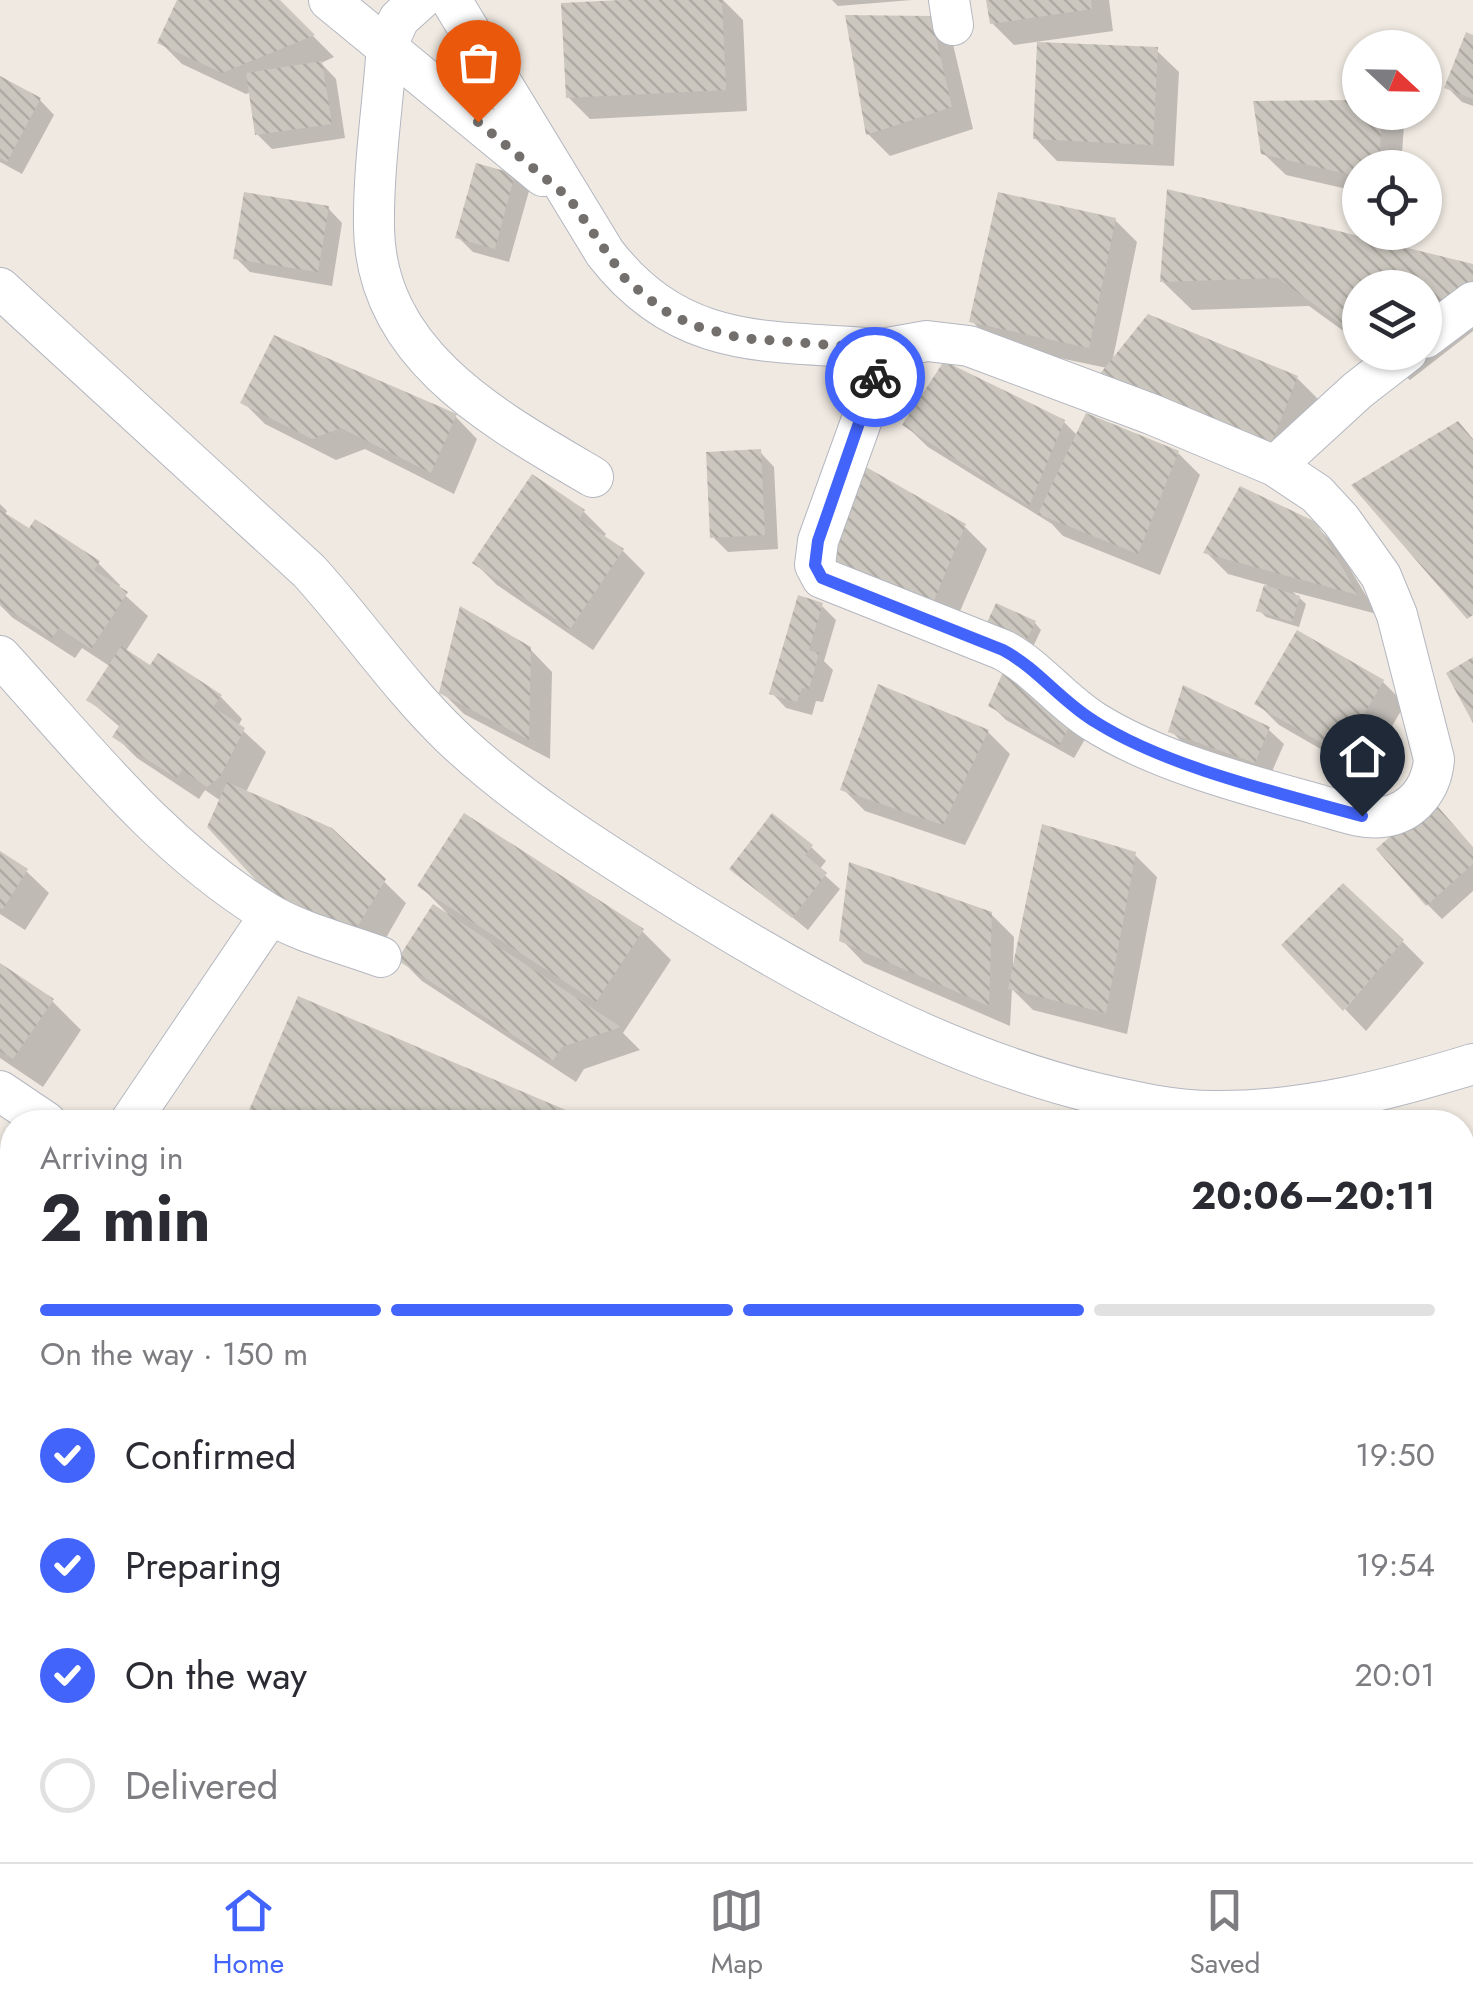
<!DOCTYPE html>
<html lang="en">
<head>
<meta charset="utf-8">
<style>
	:root { --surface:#fff; --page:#f2f2f3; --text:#2b2b33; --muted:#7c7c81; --line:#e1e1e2; --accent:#4264fb }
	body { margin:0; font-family:Jost,sans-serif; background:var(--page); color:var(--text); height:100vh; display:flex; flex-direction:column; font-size:38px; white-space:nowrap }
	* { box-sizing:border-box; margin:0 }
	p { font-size:32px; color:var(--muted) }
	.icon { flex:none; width:55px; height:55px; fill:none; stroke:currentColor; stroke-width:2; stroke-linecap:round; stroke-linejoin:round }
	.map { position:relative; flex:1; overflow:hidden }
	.details { position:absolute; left:0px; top:1110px; width:1475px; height:752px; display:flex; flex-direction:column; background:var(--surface); border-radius:40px 40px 0 0; box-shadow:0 2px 8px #0004 }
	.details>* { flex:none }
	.needle { width:65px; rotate:112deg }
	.fabs { position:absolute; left:1342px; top:30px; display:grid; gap:20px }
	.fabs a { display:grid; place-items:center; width:100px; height:100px; border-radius:50%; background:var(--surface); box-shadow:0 2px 8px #0004; font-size:50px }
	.pin { position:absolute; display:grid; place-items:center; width:85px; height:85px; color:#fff; margin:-102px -42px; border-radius:50% 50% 50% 0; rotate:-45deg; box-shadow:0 0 10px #0007 }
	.pin .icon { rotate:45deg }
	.courier { position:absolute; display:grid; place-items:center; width:100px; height:100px; margin:-50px; border:8px solid #4264fb; border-radius:50%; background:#fff; color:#222; box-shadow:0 2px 12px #0007 }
	.overview em { font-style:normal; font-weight:700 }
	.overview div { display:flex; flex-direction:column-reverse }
	.overview { display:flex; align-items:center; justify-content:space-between; height:170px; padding:0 40px }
	h1 { font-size:65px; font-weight:700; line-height:75px }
	.bar { display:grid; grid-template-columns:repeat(4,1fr); gap:15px 10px; align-content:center; height:120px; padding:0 40px }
	.bar i { height:12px; border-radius:8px; background:var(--line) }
	.bar .current { background:var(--accent) }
	.bar p { grid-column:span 4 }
	ol { padding:0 40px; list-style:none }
	li { display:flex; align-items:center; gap:30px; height:110px }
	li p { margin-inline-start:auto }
	li .icon { padding:10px; border-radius:50%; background:var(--accent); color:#fff; stroke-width:4 }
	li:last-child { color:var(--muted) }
	li i { width:55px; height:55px; border:5px solid var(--line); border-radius:50% }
	.menu { display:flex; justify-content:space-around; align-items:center; height:140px; border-top:2px solid var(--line); background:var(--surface); font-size:28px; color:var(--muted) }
	.menu a { display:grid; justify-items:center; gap:5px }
	.menu .current { color:var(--accent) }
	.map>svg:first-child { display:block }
	.shadow { fill:#0003 }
	.building { fill:url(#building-back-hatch) }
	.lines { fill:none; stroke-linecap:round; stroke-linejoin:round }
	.minor-casing { stroke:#b4b7c1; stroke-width:42 }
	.minor { stroke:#fff; stroke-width:40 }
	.done { stroke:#726f6d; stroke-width:10; stroke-dasharray:0 18 }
	.route { stroke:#4264fb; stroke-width:12 }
</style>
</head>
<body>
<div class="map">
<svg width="1473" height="1862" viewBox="0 0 1473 1862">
	<defs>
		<pattern id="building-back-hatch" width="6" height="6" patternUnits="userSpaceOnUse" patternTransform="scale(2.5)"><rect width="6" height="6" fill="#cbc7bf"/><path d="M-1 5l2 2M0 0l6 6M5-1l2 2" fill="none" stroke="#afaba4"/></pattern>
	</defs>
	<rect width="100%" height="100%" fill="#efe9e1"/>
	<path class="shadow" d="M180,0H277L334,57L321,63L336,79L345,138L272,149L257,134L251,92L246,94L182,64L160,42Z
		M670,0H723L743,20L747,111L590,119L568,97Z
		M832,0H912L838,6Z
		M989,0H1109L1113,31L1014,45L992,23Z
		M930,18L952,40L973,129L890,156L868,134Z
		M1473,37V106L1462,102L1447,87Z
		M1156,50L1179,72L1174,166L1057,161L1035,138Z
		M0,78L40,100L54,115L22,174L0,162Z
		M1360,102V112H1392L1404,124L1401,168H1360V192L1286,175L1263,153Z
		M514,176L529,191L509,262L473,252L458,237Z
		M328,208L342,223L332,286L250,272L236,258Z
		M1115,220L1137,242L1112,363L1297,378L1319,400L1294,463L1107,368L994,344L972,321Z
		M1473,267V331L1410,380L1373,352H1425V288H1360V343L1309,306L1192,310L1162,281Z
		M243,402L455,416L477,439L454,494L365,449L336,460L265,424Z
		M1064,422L1078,436L1178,453L1200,475L1160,575L1063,536L1052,524L928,447L905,425Z
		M760,452L774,467L778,549L728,552L713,537Z
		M532,477L584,512L606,534L603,538L623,551L645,573L593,650L497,585L475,563Z
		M0,504L7,511L4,516L98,563L120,585L118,589L148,616L125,652L151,668L220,696L242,719L238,726L266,752L246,792L331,830L406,903L379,950L221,801L205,790L199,799L137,758L115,736L121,728L89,700L111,667L82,648L75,658L13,618L0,605Z
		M1314,524L1337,547L1377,614L1293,592L1306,604L1299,627L1266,617L1259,610L1267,585L1228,574L1206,552Z
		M964,526L987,549L954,625L854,585Z
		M821,605L836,620L824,661L833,670L823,702L816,701L812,715L786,708L772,693Z
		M1035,623L1041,630L1029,655L991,639Z
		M1298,633L1383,682L1405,704L1364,774L1279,725L1257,703Z
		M530,649L552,672L550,759L464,714L442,692Z
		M991,705L1088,734L1074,758L1006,720Z
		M1269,730L1284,744L1270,776L1186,746L1171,731Z
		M988,732L1010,754L965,845L865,811L843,789Z
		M811,847L826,861L819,870L840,889L808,930L733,869Z
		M1473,848V891L1442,919L1427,904Z
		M0,854L26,871L49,893L25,930L0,914Z
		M1135,855L1157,877L1127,1034L1033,1010L1012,989L1010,1026L864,963L842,940L991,914L1014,937L1013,964H1015Z
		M420,886L642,931L671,960L623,1033L640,1050L584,1069L576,1082L422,981L400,959L448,914Z
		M1402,941L1424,963L1366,1031L1345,1009Z
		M0,966L52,1001L81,1030L43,1087L0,1058Z
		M300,999L588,1122H247Z
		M1462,1455L1473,1456V1571H1462Z
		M109,1850H205L213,1862H116Z
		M719,1850H791L783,1862H737Z
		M797,1850H913L926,1862H788Z
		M1021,1850H1253L1267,1862H1033Z
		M94,1851L105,1862H77Z"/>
	<path class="building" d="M177,0H280L315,35L222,73L157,43Z
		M621,0H722L726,90L566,98L561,3Z
		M986,0H1091L1092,9L990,24Z
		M845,15L931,16L952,107L866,135Z
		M1466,32L1473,35V99L1444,88Z
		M1037,42L1158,47L1153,145L1033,139Z
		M322,61L332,124L255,135L246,73Z
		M0,76L41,98L7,162L0,158Z
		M1360,100V112H1382L1379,168H1360V177L1261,154L1253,101Z
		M476,163L515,174L495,249L455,238Z
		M1167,189L1473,264V280L1425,317V288H1360V338L1278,278L1160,282Z
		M244,192L329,206L318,272L233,259Z
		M998,192L1116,218L1089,348L969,322Z
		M1148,314L1298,376L1272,442L1099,375Z
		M274,335L457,414L431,473L341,428L312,439L240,403Z
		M944,361L1065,420L1029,506L902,425Z
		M1086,413L1179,451L1138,554L1038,514Z
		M1458,421L1473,439V615L1467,619L1351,485Z
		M761,449L765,535L710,538L706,452Z
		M866,467L966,524L932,605L829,563Z
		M532,474L585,510L579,519L624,549L570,629L472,563Z
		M1240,486L1316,522L1358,595L1203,553Z
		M0,510L29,528L35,519L100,561L94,570L128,592L91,649L59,628L52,638L0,604Z
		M1264,585L1300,596L1292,622L1256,611Z
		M798,595L823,603L809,650L819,653L809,689L802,688L797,702L769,694Z
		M996,603L1036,621L1022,650L982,633Z
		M460,606L531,647L529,740L439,693Z
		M1297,630L1384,680L1341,754L1254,704Z
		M121,646L150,665L158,653L222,695L213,707L245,728L220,777L207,787L182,770L176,778L112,737L121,723L86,700Z
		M1473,657V723L1446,673Z
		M1003,672L1075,717L1059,745L988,706Z
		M878,684L989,730L943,825L840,790Z
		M1183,685L1270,727L1255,763L1168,732Z
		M227,782L332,828L386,879L356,929L282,909L207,827Z
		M1432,800L1473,847V864L1426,906L1376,849Z
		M464,813L644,929L596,1002L417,886Z
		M772,813L813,845L805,855L827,873L792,918L729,869Z
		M1042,824L1136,852L1106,1013L1008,989Z
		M0,851L28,869L3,909L0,908Z
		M849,862L992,912L989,1006L839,941Z
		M1343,883L1404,940L1343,1011L1281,945Z
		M433,904L621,1027L562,1047L553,1061L397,960Z
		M0,963L54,999L13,1059L0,1051Z
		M298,996L594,1122H244Z
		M1462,1453H1473V1550H1462Z
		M0,1540L12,1551V1651L0,1639Z
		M106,1850H199L207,1862H114Z
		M794,1850H917L907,1862H784Z
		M1018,1850H1181L1171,1862H1031Z
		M1204,1850H1257L1271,1862H1195Z"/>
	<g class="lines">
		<g class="minor-casing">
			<path id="minor" d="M329,0L543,176
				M420,0L399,19L387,45C383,105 373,168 374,228C376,356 496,420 593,477
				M451,0L605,253C682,352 769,340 882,349L866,408L818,541L815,565L822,578L1003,650C1037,668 1060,700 1093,721C1156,761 1244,784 1316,804C1336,809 1361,820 1383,817C1413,813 1432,788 1434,759L1397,615L1381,576L1341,520L1317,494L1275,466L1151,414L969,346L927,341L882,349
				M949,0L953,25
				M0,288L309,571C358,625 399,686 452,737C512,794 583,840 653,884C790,971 936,1054 1095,1093C1134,1102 1174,1111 1214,1111C1304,1112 1388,1090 1473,1064
				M1425,338L1473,302
				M1275,466L1358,390L1407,352
				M0,656C84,748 159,846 266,912C298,932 346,944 381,957
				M0,1091L46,1122
				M130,1122L270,915
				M0,1412L12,1426
				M1462,1591H1473
				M0,1738L12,1743
				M257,1850L262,1862
				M674,1850L688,1862
				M1313,1850L1321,1862"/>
		</g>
		<use href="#minor" class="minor"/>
	</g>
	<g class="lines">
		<path class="done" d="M478,122L569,198L626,280L663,310L692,325L740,338L882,349L875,377"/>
		<path class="route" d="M875,377L818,541L815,565L822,578L1003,650C1037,668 1061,701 1094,721C1166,767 1279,793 1362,816"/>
	</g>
</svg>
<div class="fabs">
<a><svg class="needle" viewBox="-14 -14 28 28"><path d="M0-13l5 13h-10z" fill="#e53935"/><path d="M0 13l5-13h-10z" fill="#7c7c81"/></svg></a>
<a><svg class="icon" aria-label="locate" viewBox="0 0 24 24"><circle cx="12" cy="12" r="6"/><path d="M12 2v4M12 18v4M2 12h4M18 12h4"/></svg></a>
<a><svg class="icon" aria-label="layers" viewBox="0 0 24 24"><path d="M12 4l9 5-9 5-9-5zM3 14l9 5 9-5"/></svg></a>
</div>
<div class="pin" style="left:478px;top:122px;background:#ea580c"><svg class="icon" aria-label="bag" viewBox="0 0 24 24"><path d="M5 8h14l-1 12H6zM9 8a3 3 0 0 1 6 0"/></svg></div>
<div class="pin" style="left:1362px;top:816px;background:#1f2937"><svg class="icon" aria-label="home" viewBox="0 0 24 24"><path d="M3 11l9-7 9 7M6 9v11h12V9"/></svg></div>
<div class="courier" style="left:875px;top:377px"><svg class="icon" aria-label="bike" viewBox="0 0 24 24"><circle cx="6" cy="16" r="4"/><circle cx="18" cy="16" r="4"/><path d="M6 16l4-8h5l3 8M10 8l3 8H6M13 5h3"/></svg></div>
<section class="details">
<div class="overview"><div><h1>2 min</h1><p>Arriving in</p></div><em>20:06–20:11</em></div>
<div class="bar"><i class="current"></i><i class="current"></i><i class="current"></i><i></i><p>On the way · 150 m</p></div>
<ol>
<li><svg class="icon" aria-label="check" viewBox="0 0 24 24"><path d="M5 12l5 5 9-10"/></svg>Confirmed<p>19:50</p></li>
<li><svg class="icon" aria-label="check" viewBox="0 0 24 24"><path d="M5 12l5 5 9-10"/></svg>Preparing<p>19:54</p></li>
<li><svg class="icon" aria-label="check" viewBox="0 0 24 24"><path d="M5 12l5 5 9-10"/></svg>On the way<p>20:01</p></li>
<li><i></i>Delivered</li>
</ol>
</section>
</div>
<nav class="menu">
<a class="current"><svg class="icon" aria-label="home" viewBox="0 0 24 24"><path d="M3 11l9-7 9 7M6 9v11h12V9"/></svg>Home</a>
<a><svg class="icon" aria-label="map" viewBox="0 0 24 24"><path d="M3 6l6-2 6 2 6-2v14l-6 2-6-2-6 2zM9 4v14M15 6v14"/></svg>Map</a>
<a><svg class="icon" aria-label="saved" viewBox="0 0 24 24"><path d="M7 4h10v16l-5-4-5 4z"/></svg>Saved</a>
</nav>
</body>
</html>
